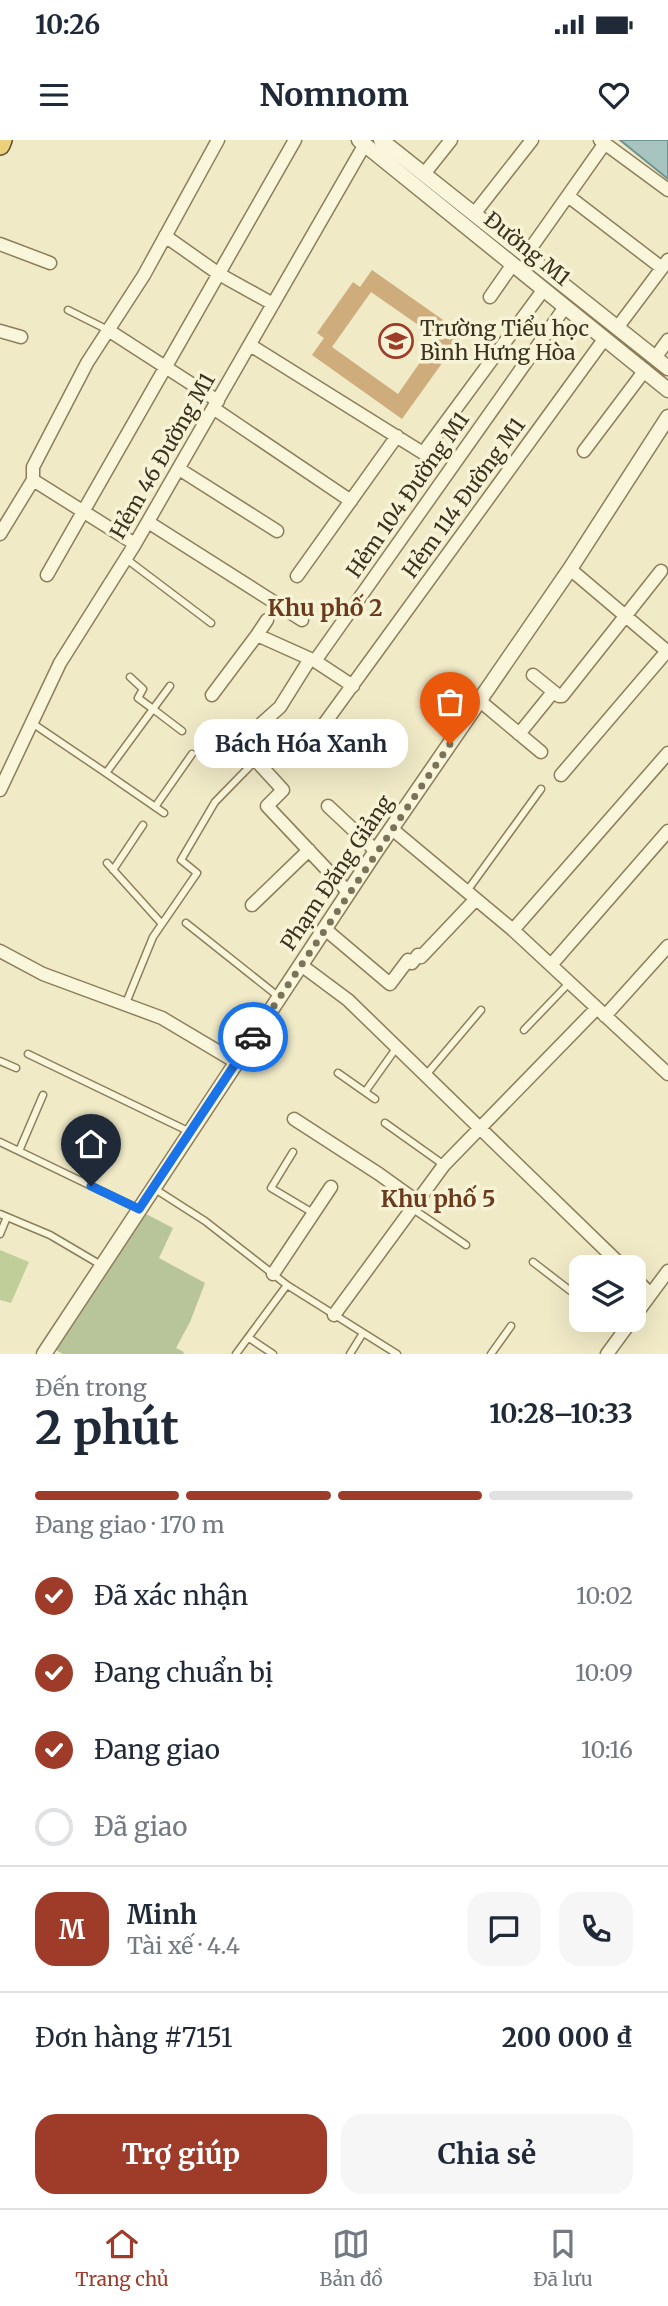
<!DOCTYPE html>
<html lang="vi">
<head>
<meta charset="utf-8">
<style>
	:root { --surface:#fff; --page:#f6f6f7; --text:#1f2937; --muted:#747a83; --line:#e0e1e3; --accent:#9e3b29 }
	body { margin:0; font-family:Merriweather,serif; background:var(--page); color:var(--text); height:100vh; display:flex; flex-direction:column; font-size:26px; white-space:nowrap }
	* { box-sizing:border-box; margin:0 }
	p { font-size:23px; color:var(--muted) }
	.icon { flex:none; width:38px; height:38px; fill:none; stroke:currentColor; stroke-width:2; stroke-linecap:round; stroke-linejoin:round }
	.map { position:relative; height:1214px; overflow:hidden }
	.panel { display:flex; flex-direction:column; background:var(--surface); flex:1 }
	.panel>* { flex:none }
	.tools { position:absolute; left:569px; top:1115px; display:grid; gap:14px }
	.tools a { display:grid; place-items:center; width:77px; height:77px; border-radius:14px; background:var(--surface); box-shadow:0 7px 28px #0002; font-size:35px }
	.pin { position:absolute; display:grid; place-items:center; width:60px; height:60px; color:#fff; margin:-72px -30px; border-radius:50% 50% 50% 0; rotate:-45deg; box-shadow:0 0 7px #0007 }
	.pin .icon { rotate:45deg }
	.courier { position:absolute; display:grid; place-items:center; width:70px; height:70px; margin:-35px; border:5px solid #1a73e8; border-radius:50%; background:#fff; color:#222; box-shadow:0 2px 9px #0007 }
	.bubble { position:absolute; height:49px; border-radius:21px; background:var(--surface); box-shadow:0 7px 28px #0002; font-size:23px; font-weight:700; line-height:49px; text-align:center }
	.summary em { font-style:normal; font-weight:700 }
	.summary div { display:flex; flex-direction:column-reverse }
	.summary { display:flex; align-items:center; justify-content:space-between; height:119px; padding:0 35px }
	h1 { font-size:46px; font-weight:700; line-height:52px }
	.bar { display:grid; grid-template-columns:repeat(4,1fr); gap:10px 7px; align-content:center; height:84px; padding:0 35px }
	.bar i { height:9px; border-radius:5px; background:var(--line) }
	.bar .selected { background:var(--accent) }
	.bar p { grid-column:span 4 }
	.line { display:flex; align-items:center; gap:18px; padding:0 35px; border-top:2px solid var(--line) }
	.line div { flex:1 }
	.round { display:grid; place-items:center; flex:none; width:74px; height:74px; border-radius:21px; background:var(--page) }
	ol { padding:0 35px; list-style:none }
	li { display:flex; align-items:center; gap:21px; height:77px }
	li p { margin-inline-start:auto }
	li .icon { padding:7px; border-radius:50%; background:var(--accent); color:#fff; stroke-width:4 }
	li:last-child { color:var(--muted) }
	li i { width:38px; height:38px; border:4px solid var(--line); border-radius:50% }
	.primary-button { display:flex; gap:14px; margin-top:auto; padding:14px 35px }
	.primary-button a { flex:1; height:80px; border-radius:21px; background:var(--accent); color:#fff; font-size:28px; font-weight:700; line-height:80px; text-align:center }
	.primary-button a+a { background:var(--page); color:var(--text) }
	.status { display:flex; justify-content:space-between; align-items:center; height:49px; padding:0 35px; background:var(--surface); direction:ltr }
	.status svg { height:19px; fill:currentColor }
	header { display:flex; justify-content:space-between; align-items:center; height:91px; padding:0 35px; background:var(--surface); font-size:32px; font-weight:700 }
	.dock { display:flex; justify-content:space-around; align-items:center; height:98px; border-top:2px solid var(--line); background:var(--surface); font-size:19px; color:var(--muted) }
	.dock a { display:grid; justify-items:center; gap:4px }
	.dock .selected { color:var(--accent) }
	.map>svg:first-child { display:block }
	.green { fill:#c0cf9a }
	.cemetery { fill:#b8c499 }
	.water { fill:#a8c4c0; stroke:#6e9390; stroke-width:2 }
	.building { fill:#cfac7c; fill-rule:evenodd }
	.lines { fill:none; stroke-linecap:round; stroke-linejoin:round }
	.service-casing { stroke:#8d7e5b; stroke-width:9 }
	.minor-casing { stroke:#8d7e5b; stroke-width:15 }
	.tertiary-casing { stroke:#8d7e5b; stroke-width:17 }
	.trunk-casing { stroke:#5b4b2f; stroke-width:22 }
	.service { stroke:#faf6db; stroke-width:6 }
	.minor { stroke:#faf6db; stroke-width:12 }
	.tertiary { stroke:#faf6db; stroke-width:14 }
	.trunk { stroke:#ead17a; stroke-width:19 }
	.done { stroke:#7b725a; stroke-width:7; stroke-dasharray:0 12.6 }
	.route { stroke:#1a73e8; stroke-width:9 }
	.labels { text-anchor:middle; stroke-width:7; stroke-linejoin:round; paint-order:stroke }
	.street-label { font-size:21px; fill:#3c321f; stroke:#f7f3d7 }
	.poi-label { font-size:21px; fill:#3c321f; stroke:#f7f3d7; text-anchor:start }
	.neighbourhood-label { font-size:23px; font-weight:bold; fill:#6b3a1d; stroke:#f7f3d7 }
</style>
</head>
<body>
<div class="status"><b>10:26</b><svg viewBox="0 0 49 12"><path d="M0 12V9h3v3zM5 12V6h3v6zM10 12V3h3v9zM15 12V0h3v12zM26 1h20v11H26zM47 4h2v5h-2z"/></svg></div>
<header><svg class="icon" aria-label="menu" viewBox="0 0 24 24"><path d="M4 6h16M4 12h16M4 18h16"/></svg>Nomnom<svg class="icon" aria-label="heart" viewBox="0 0 24 24"><path d="M12 20l-8-8c-3-5 5-10 8-4 3-6 11-1 8 4z"/></svg></header>
<div class="map">
<svg width="668" height="1214" viewBox="0 0 668 1214">
	<rect width="100%" height="100%" fill="#f0eac7"/>
	<path class="green" d="M0,1110L29,1122L11,1163L0,1160Z"/>
	<path class="cemetery" d="M144,1073L173,1088L159,1118L205,1143L190,1182L176,1208L184,1212L183,1214H63L54,1209Z"/>
	<path class="water" d="M620,0H668V39Z"/>
	<path class="building" d="M372,130L463,194L402,279L312,215L324,198L317,193L353,142L360,147ZM371,152L437,198L398,254L332,207Z"/>
	<g class="lines">
		<g class="service-casing">
			<path id="service" d="M68,170L108,190
				M125,418L211,483
				M130,537L143,549L138,558L153,569L170,546
				M32,583L106,633L153,569L182,591
				M106,633L164,673
				M155,667L192,614
				M107,723L162,784
				M113,730L143,685
				M467,751L541,649
				M186,783L279,857
				M126,863L153,797L197,733L181,720L215,662L256,620
				M524,890L570,842
				M28,914L190,992
				M0,921L16,928
				M338,933L375,959
				M426,935L481,870
				M365,952L397,907
				M385,983L444,1025
				M0,1002L139,1069
				M19,1011L43,955
				M293,1012L271,1048L313,1073
				M155,1049L205,1081L287,1145L397,1214
				M413,1069L466,1105
				M0,1074L50,1095L101,1125
				M0,1094L7,1077
				M533,1122L581,1159
				M608,1180L623,1191
				M249,1198L273,1214
				M236,1214L287,1145
				M350,1214L363,1193
				M491,1214L511,1186"/>
		</g>
		<g class="minor-casing">
			<path id="minor" d="M600,0L668,50
				M424,34L451,0
				M568,56L662,128
				M474,74L532,0
				M165,96L219,134L273,164
				M0,104L50,123
				M526,115L605,3
				M490,157L513,124
				M617,188L668,120
				M108,190L218,261
				M0,191L21,197
				M250,205L423,313L544,149
				M655,218L668,200
				M213,268L351,361
				M584,311L645,230
				M179,329L277,391
				M33,340L135,404
				M148,382L302,480
				M0,394L33,340V327L87,223L144,135L218,0
				M570,429L668,512
				M47,435L295,0
				M297,436L397,296
				M257,495L267,480
				M310,519L280,567L240,603L283,650L267,666L349,753
				M315,521L353,546
				M533,535L559,556H562L661,431
				M212,555L257,495L315,521L565,167
				M480,561L541,612
				M519,594L553,552
				M306,609L605,198
				M561,635L668,510
				M0,650L60,523L135,404L365,4
				M328,666L376,711
				M392,689L513,790L668,934
				M252,765L309,710
				M325,789L390,844L408,820L412,823L418,815L421,817L476,759
				M513,790L668,613
				M0,811L43,834L162,878L236,922
				M301,825L348,860L623,1127
				M551,825L668,691
				M605,876L668,806
				M294,979L379,1034L418,1062
				M273,1134L331,1047
				M634,1137L650,1154
				M334,1175L444,1025L597,868
				M634,1177L668,1131
				M607,1214L632,1180"/>
		</g>
		<g class="tertiary-casing">
			<path id="tertiary" d="M359,0L668,250
				M381,0L668,228
				M44,1214L376,711L570,429L668,277"/>
		</g>
		<g class="trunk-casing">
			<path id="trunk" d="M0,5L2,0"/>
		</g>
		<use href="#service" class="service"/>
		<use href="#minor" class="minor"/>
		<use href="#tertiary" class="tertiary"/>
		<use href="#trunk" class="trunk"/>
	</g>
	<g class="lines">
		<path class="done" d="M253,897L450,604"/>
		<path class="route" d="M91,1046L139,1069L253,897"/>
	</g>
	<defs>
		<g id="school-ring" transform="scale(1.75)"><circle r="9.5" fill="#f7f3d7" stroke="#9e3b29" stroke-width="1.5"/><path d="M0-5L7-2L0 1L-7-2ZM-4 1L0 2.5L4 1V4Q0 6-4 4Z" fill="#9e3b29"/></g>
	</defs>
	<g fill-rule="evenodd">
		<use href="#school-ring" x="396" y="201"/>
	</g>
	<g class="labels">
		<g class="street-label">
			<text transform="translate(527 109) rotate(39)" y="7">Đường M1</text>
			<text transform="translate(163 316) rotate(-60)" y="7">Hẻm 46 Đường M1</text>
			<text transform="translate(408 355) rotate(-55)" y="7">Hẻm 104 Đường M1</text>
			<text transform="translate(464 358) rotate(-54)" y="7">Hẻm 114 Đường M1</text>
			<text transform="translate(337 733) rotate(-56)" y="7">Phạm Đăng Giảng</text>
		</g>
		<g class="poi-label">
			<text x="420" y="196">Trường Tiểu học<tspan x="420" dy="24">Bình Hưng Hòa</tspan></text>
		</g>
		<g class="neighbourhood-label">
			<text x="325" y="476">Khu phố 2</text>
			<text x="438" y="1067">Khu phố 5</text>
		</g>
	</g>
</svg>
<div class="tools">
<a><svg class="icon" aria-label="layers" viewBox="0 0 24 24"><path d="M12 4l9 5-9 5-9-5zM3 14l9 5 9-5"/></svg></a>
</div>
<div class="pin" style="left:450px;top:604px;background:#ea580c"><svg class="icon" aria-label="bag" viewBox="0 0 24 24"><path d="M5 8h14l-1 12H6zM9 8a3 3 0 0 1 6 0"/></svg></div>
<div class="pin" style="left:91px;top:1046px;background:#1f2937"><svg class="icon" aria-label="home" viewBox="0 0 24 24"><path d="M3 11l9-7 9 7M6 9v11h12V9"/></svg></div>
<div class="courier" style="left:253px;top:897px"><svg class="icon" aria-label="car" viewBox="0 0 24 24"><path d="M5 17H2v-5l4-1 3-4h7l3 4 3 1v5h-3M9 17h6M6 11h13"/><circle cx="7" cy="17" r="2"/><circle cx="17" cy="17" r="2"/></svg></div>
<div class="bubble" style="left:194px;top:579px;width:214px">Bách Hóa Xanh</div>
</div>
<section class="panel">
<div class="summary"><div><h1>2 phút</h1><p>Đến trong</p></div><em>10:28–10:33</em></div>
<div class="bar"><i class="selected"></i><i class="selected"></i><i class="selected"></i><i></i><p>Đang giao · 170 m</p></div>
<ol>
<li><svg class="icon" aria-label="check" viewBox="0 0 24 24"><path d="M5 12l5 5 9-10"/></svg>Đã xác nhận<p>10:02</p></li>
<li><svg class="icon" aria-label="check" viewBox="0 0 24 24"><path d="M5 12l5 5 9-10"/></svg>Đang chuẩn bị<p>10:09</p></li>
<li><svg class="icon" aria-label="check" viewBox="0 0 24 24"><path d="M5 12l5 5 9-10"/></svg>Đang giao<p>10:16</p></li>
<li><i></i>Đã giao</li>
</ol>
<div class="line" style="height:126px"><b class="round" style="background:var(--accent);color:#fff">M</b><div><b>Minh</b><p>Tài xế · 4.4</p></div><a class="round"><svg class="icon" aria-label="chat" viewBox="0 0 24 24"><path d="M4 5h16v11H9l-5 4z"/></svg></a><a class="round"><svg class="icon" aria-label="phone" viewBox="0 0 24 24"><path d="M5 4h4l2 5-3 2q2 4 5 5l2-3 5 2v4C11 20 4 13 5 4z"/></svg></a></div>
<div class="line" style="height:91px"><div>Đơn hàng #7151</div><b>200 000 ₫</b></div>
<div class="primary-button"><a>Trợ giúp</a><a>Chia sẻ</a></div>
</section>
<nav class="dock">
<a class="selected"><svg class="icon" aria-label="home" viewBox="0 0 24 24"><path d="M3 11l9-7 9 7M6 9v11h12V9"/></svg>Trang chủ</a>
<a><svg class="icon" aria-label="map" viewBox="0 0 24 24"><path d="M3 6l6-2 6 2 6-2v14l-6 2-6-2-6 2zM9 4v14M15 6v14"/></svg>Bản đồ</a>
<a><svg class="icon" aria-label="saved" viewBox="0 0 24 24"><path d="M7 4h10v16l-5-4-5 4z"/></svg>Đã lưu</a>
</nav>
</body>
</html>
